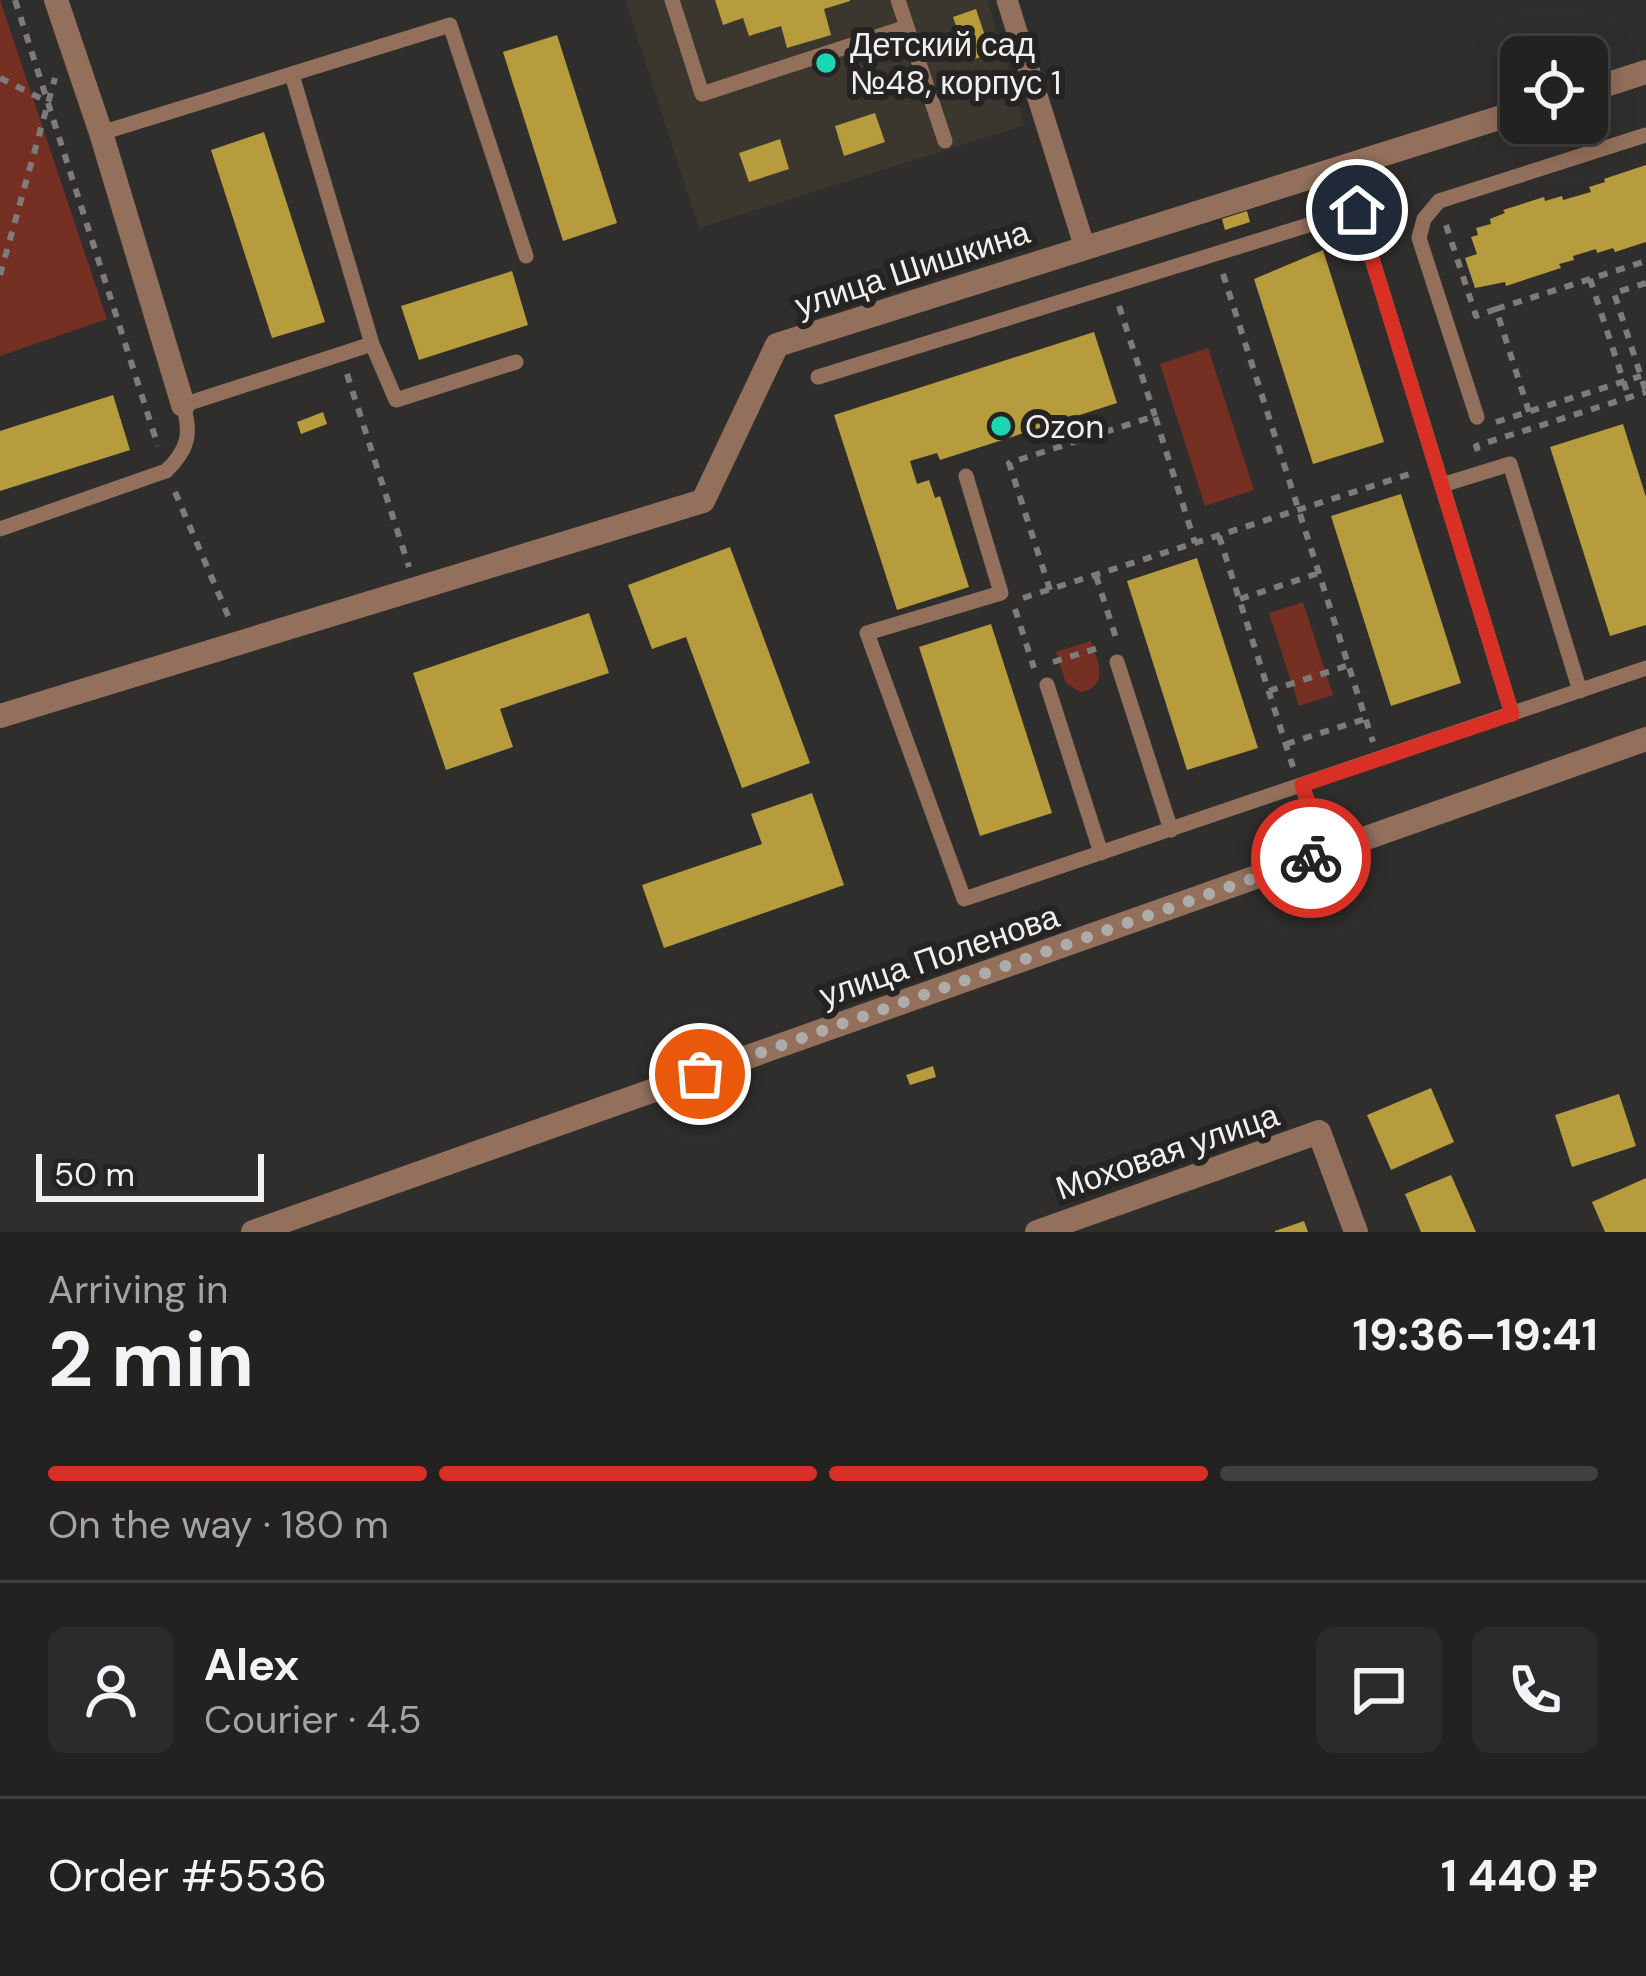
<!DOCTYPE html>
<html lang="en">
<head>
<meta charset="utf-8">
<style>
	:root { --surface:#242221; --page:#2c2a2a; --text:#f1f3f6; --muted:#a3a4a5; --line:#413f3f; --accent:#d93025 }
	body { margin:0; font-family:"DM Sans",sans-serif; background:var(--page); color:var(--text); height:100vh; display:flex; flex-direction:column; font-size:45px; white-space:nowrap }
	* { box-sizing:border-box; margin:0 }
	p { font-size:39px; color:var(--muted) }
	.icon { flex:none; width:66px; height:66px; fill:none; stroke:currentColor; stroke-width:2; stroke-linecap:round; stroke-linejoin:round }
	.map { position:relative; height:1232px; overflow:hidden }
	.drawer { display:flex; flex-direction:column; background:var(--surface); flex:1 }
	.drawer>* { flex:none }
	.fabs { position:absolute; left:1500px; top:36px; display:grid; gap:24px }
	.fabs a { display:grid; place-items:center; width:108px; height:108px; border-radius:18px; background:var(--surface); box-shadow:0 6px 30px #0003,0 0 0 3px var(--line); font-size:60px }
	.scale { position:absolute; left:36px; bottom:30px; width:228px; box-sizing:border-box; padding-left:12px; border:6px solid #f1f0ee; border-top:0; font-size:33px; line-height:42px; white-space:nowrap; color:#f1f0ee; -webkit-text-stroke:9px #262422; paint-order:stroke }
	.pin { position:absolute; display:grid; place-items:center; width:102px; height:102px; color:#fff; margin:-51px; border:6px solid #fff; border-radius:50%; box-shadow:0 3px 12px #0007 }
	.courier { position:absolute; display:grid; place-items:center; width:120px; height:120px; margin:-60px; border:9px solid #d93025; border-radius:50%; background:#fff; color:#222; box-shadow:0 3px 15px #0007 }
	.head em { font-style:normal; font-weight:700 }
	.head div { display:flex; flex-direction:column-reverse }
	.head { display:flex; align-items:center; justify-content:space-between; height:204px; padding:0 48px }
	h1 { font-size:78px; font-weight:700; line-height:90px }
	.bar { display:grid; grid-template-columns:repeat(4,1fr); gap:18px 12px; align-content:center; height:144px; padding:0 48px }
	.bar i { height:15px; border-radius:9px; background:var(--line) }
	.bar .active { background:var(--accent) }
	.bar p { grid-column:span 4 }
	.line { display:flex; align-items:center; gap:30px; padding:0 48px; border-top:3px solid var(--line) }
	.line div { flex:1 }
	.round { display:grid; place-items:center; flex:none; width:126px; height:126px; border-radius:18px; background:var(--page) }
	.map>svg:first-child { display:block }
	.built { fill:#3b362e }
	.green { fill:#763023 }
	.building { fill:#b79c3e }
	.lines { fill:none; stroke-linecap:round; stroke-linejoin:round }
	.path { stroke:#7e7c7a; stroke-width:6; stroke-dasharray:9 9; stroke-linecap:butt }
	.service { stroke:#92705c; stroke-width:15 }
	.pedestrian { stroke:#92705c; stroke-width:21 }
	.minor { stroke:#92705c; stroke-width:24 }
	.done { stroke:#adacaa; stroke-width:12; stroke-dasharray:0 21.6 }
	.route { stroke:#d93025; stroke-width:15 }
	.poi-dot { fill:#1cd5b1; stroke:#262422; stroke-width:4.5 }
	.labels { text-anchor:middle; stroke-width:12; stroke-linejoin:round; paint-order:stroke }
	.poi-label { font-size:33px; fill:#f1f0ee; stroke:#262422; text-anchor:start }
	.street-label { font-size:33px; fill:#f1f0ee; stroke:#262422 }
</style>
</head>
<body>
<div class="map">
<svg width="1646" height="1232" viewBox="0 0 1646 1232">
	<rect width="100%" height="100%" fill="#302e2c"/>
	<path class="built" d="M625,0H987L1025,125L699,228Z"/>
	<path class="green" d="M0,0L107,319L0,356Z
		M1208,348L1254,490L1205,506L1160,364Z
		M1303,602L1333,695L1299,706L1269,613Z
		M1091,641C1098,662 1110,687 1080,692L1066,683L1056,652Z"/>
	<path class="building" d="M715,0H850V1L824,9L831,35L787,48L781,26L749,36L743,18L723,25Z
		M976,9L991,54L968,61L953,17Z
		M557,35L617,223L563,241L503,52Z
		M875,113L885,142L844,156L835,126Z
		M264,132L325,322L272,338L211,150Z
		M780,139L789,169L749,182L739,153Z
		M1646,165V242L1615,252L1613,248L1597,253L1596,249L1573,256L1574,260L1559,264L1561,268L1506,286L1505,282L1475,288L1465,258L1477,254L1471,237L1478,235L1476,228L1491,224L1490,219L1505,213L1503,210L1544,197L1545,201L1562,196L1563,200L1591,192L1589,187L1605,182L1604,179Z
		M1247,211L1250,222L1225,230L1222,219Z
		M1323,250L1384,442L1313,464L1254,279Z
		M512,271L528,325L419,360L401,306Z
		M1094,332L1117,403L940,460L937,453L910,461L917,484L929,480L935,498L940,496L969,587L897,610L834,415Z
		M113,395L130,450L0,491V431Z
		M323,412L327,424L301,434L297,422Z
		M1623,424L1646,497V625L1610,636L1550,447Z
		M1401,494L1461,683L1391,706L1331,516Z
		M730,547L810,763L742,788L686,637L652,649L628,585Z
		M1197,558L1258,748L1187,770L1127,581Z
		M589,613L609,673L500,709L513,747L446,770L413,673Z
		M991,624L1052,813L980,836L919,647Z
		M812,793L844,885L664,948L642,885L762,844L751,814Z
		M933,1066L936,1077L910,1085L906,1075Z
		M1431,1088L1454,1142L1391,1170L1367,1115Z
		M1619,1094L1636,1146L1572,1167L1555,1115Z
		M1451,1175L1476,1232H1421L1405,1194Z
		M1646,1178V1232H1605L1592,1202Z
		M1304,1221L1308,1232H1275V1231Z"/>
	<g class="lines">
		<path class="path" d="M15,0L158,446
			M0,78L48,102
			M1446,225L1476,316L1496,309L1529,412
			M1223,274L1373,742
			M0,275L55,78
			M1590,279L1629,398
			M1646,283L1614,293L1646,392
			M1119,306L1155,416
			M1496,309L1646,261
			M347,374L409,567
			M1496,422L1641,376
			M1478,451L1476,446L1646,392
			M175,492L229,618
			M1219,536L1293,767
			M1096,576L1117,641
			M1050,590L1009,463L1155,416L1195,543
			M1023,598L1416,472
			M1240,599L1319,573
			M1015,609L1034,668
			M1053,662L1098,648
			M1269,691L1349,665
			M1286,744L1365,719"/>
		<path class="service" d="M672,0L702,94L907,27L898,0
			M907,27L945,141
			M292,75L372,344
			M101,133L450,25L526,256
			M818,377L1357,210L1442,485
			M1477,417L1419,238L1424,219L1439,201L1646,135
			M966,476L1001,593L867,633L964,899L1646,668
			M0,529L166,471C188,450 192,434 183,405L372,344L396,400L516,362
			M1117,662L1171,830
			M1047,685L1101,853
			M1512,714L1442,485L1510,464L1580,691
			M1302,785L1325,853"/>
		<path class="pedestrian" d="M1007,0L1085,248"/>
		<path class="minor" d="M56,0L101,133L183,405
			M1587,91L1646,72
			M0,716L703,501L777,345L1521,111
			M253,1232L1646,739
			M1037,1232L1319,1132L1356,1232"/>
	</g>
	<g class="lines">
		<path class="done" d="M700,1074L1311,858"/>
		<path class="route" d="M1311,858L1325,853L1302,785L1512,714L1357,210"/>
	</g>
	<g class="poi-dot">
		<circle cx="826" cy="63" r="12"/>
		<circle cx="1001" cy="426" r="12"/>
	</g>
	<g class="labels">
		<g class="poi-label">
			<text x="850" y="56">Детский сад<tspan x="850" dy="38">№48, корпус 1</tspan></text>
			<text x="1025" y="438">Ozon</text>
		</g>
		<g class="street-label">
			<text transform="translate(912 268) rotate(-18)" y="12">улица Шишкина</text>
			<text transform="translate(939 955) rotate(-19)" y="12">улица Поленова</text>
			<text transform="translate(1167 1151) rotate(-19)" y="12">Моховая улица</text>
		</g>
	</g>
</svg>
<div class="fabs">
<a><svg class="icon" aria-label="locate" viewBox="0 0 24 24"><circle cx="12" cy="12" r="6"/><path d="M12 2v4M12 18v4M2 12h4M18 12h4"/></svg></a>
</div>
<div class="scale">50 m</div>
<div class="pin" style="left:700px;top:1074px;background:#ea580c"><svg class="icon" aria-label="bag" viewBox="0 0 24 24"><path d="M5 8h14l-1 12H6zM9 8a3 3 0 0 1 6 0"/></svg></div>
<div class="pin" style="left:1357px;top:210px;background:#1f2937"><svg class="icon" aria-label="home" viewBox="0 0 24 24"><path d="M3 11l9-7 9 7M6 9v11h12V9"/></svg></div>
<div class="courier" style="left:1311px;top:858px"><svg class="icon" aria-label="bike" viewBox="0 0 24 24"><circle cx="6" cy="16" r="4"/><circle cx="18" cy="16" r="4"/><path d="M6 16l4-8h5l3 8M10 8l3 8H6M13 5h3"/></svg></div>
</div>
<section class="drawer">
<div class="head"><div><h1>2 min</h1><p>Arriving in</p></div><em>19:36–19:41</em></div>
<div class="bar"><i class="active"></i><i class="active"></i><i class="active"></i><i></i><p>On the way · 180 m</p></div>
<div class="line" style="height:216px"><a class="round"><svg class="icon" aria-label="person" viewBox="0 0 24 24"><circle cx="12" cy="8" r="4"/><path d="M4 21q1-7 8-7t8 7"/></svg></a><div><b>Alex</b><p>Courier · 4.5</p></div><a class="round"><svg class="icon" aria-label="chat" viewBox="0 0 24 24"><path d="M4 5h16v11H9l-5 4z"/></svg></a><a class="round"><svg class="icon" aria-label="phone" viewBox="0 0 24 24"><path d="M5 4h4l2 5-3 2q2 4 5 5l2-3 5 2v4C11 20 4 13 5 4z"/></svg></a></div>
<div class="line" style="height:156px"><div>Order #5536</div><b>1 440 ₽</b></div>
</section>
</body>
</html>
